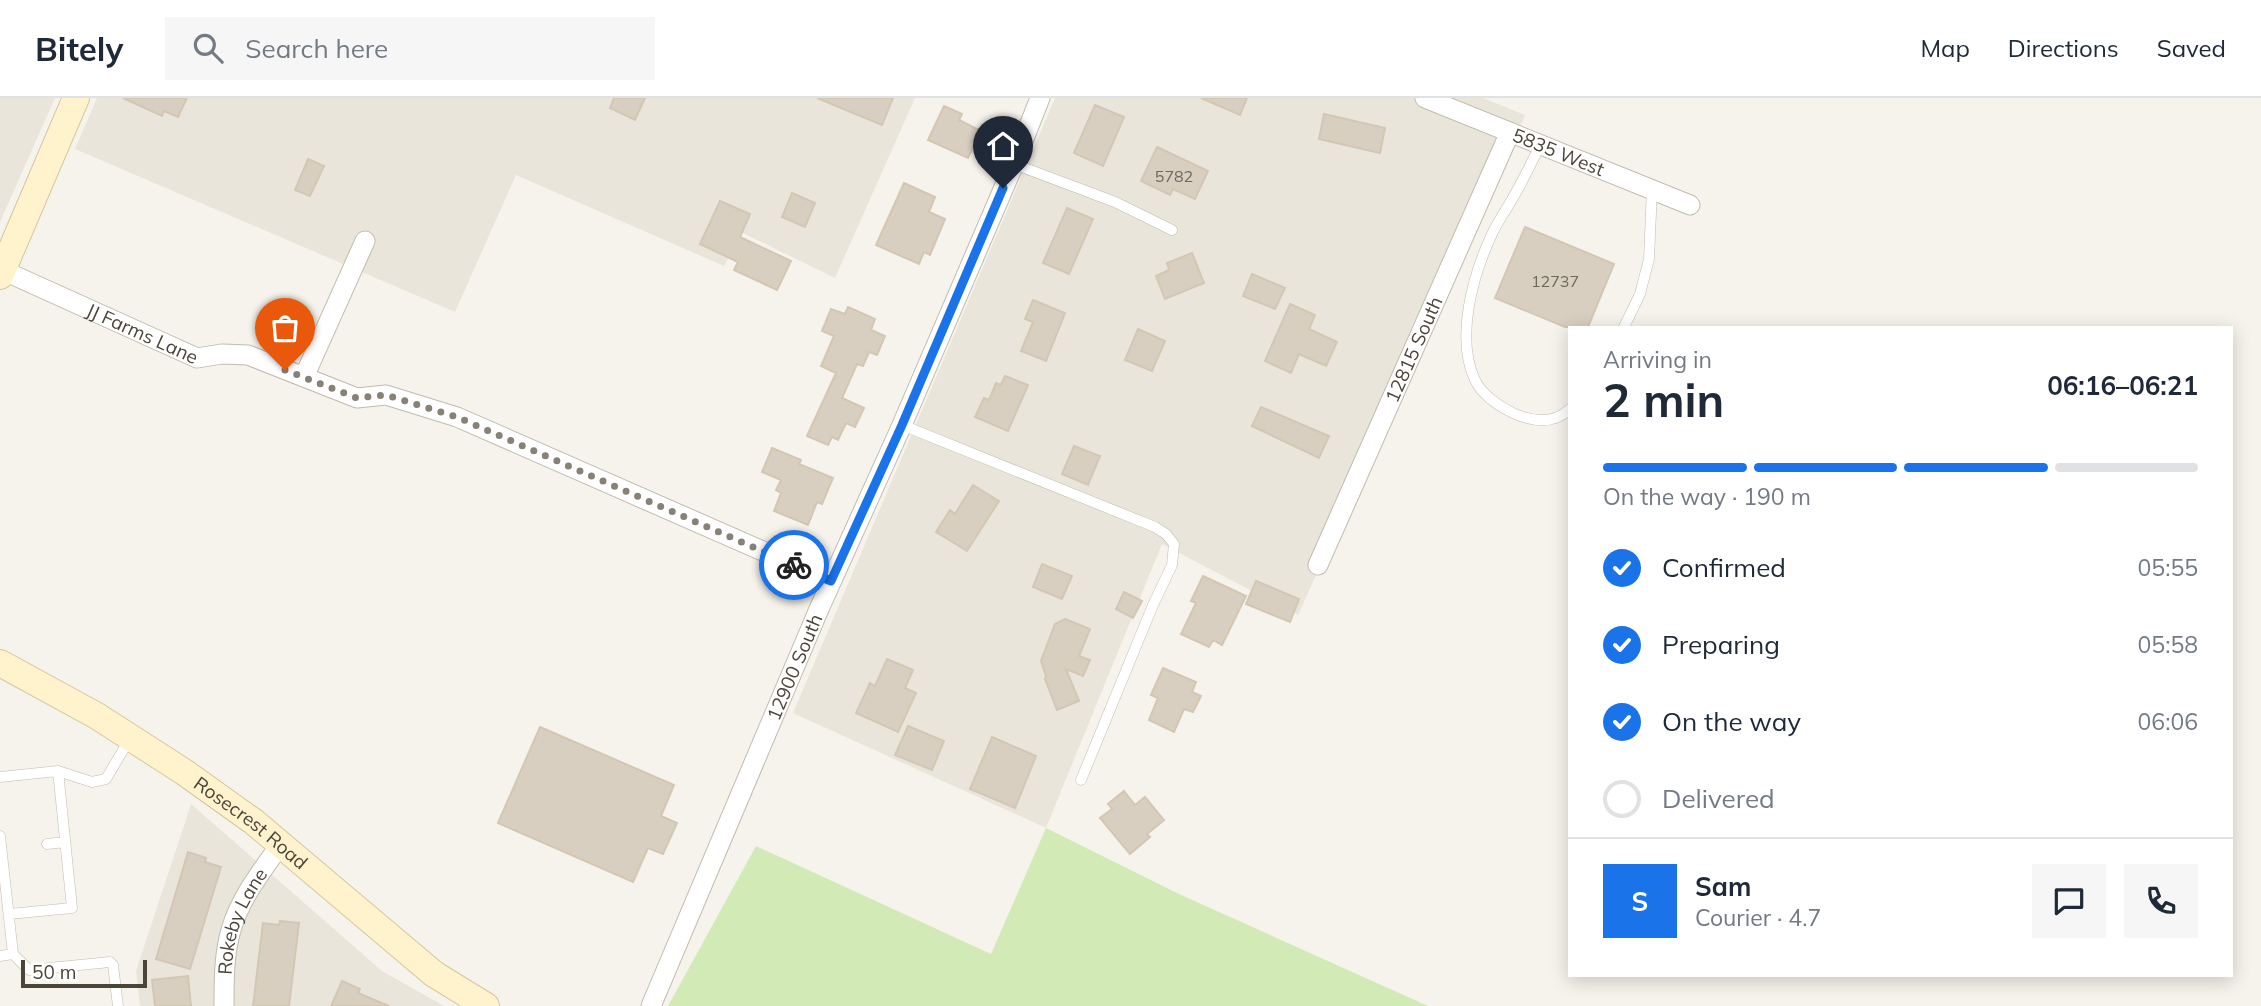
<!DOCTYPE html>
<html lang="en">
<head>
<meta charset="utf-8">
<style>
	:root { --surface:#fff; --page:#f6f6f7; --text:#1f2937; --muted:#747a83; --line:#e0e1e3; --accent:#1a73e8 }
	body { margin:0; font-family:Mulish,sans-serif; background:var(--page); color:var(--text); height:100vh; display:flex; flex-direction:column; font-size:26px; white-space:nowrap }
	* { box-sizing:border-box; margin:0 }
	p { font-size:23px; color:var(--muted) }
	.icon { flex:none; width:38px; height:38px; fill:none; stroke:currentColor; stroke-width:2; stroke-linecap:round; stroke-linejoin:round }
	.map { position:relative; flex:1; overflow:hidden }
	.sheet { position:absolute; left:1568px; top:228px; width:665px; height:651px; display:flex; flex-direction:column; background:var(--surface); border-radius:0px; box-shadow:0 4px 18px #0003 }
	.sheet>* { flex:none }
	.scale { position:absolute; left:21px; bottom:18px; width:126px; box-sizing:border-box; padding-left:7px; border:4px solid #4b4439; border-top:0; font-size:19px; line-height:24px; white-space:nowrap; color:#4b4439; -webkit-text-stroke:5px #fff; paint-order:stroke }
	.pin { position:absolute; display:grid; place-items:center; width:60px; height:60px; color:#fff; margin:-72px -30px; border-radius:50% 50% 50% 0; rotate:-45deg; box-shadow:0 0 7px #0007 }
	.pin .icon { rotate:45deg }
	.courier { position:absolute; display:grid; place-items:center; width:70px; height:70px; margin:-35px; border:5px solid #1a73e8; border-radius:50%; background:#fff; color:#222; box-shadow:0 2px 9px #0007 }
	.overview em { font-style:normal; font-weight:700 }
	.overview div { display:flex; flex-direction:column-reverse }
	.overview { display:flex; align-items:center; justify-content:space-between; height:119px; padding:0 35px }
	h1 { font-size:46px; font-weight:700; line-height:52px }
	.bar { display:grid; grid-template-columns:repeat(4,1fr); gap:10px 7px; align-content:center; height:84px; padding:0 35px }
	.bar i { height:9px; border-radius:5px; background:var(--line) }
	.bar .active { background:var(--accent) }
	.bar p { grid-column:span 4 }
	.line { display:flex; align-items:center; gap:18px; padding:0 35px; border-top:2px solid var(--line) }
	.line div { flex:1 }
	.round { display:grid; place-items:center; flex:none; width:74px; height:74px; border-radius:0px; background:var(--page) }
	ol { padding:0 35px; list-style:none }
	li { display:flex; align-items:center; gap:21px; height:77px }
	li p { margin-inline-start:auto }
	li .icon { padding:7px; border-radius:50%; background:var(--accent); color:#fff; stroke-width:4 }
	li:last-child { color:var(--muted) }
	li i { width:38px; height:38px; border:4px solid var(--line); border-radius:50% }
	header { display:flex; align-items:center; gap:42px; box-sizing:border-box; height:98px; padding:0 35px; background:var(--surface); border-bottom:2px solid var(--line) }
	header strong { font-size:33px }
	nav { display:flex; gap:38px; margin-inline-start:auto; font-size:24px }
	.search { width:490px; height:63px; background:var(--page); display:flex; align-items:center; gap:18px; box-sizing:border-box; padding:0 24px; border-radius:0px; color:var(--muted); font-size:26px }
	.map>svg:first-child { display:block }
	.residential { fill:#eae5da }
	.green { fill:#d2eab5 }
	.building { fill:#d8cfc1; stroke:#d3c7b4; stroke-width:2 }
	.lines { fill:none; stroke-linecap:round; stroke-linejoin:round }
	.service-casing { stroke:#c2bbae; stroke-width:11 }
	.minor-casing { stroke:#c2bbae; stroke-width:21 }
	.secondary-casing { stroke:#d6c79b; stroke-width:28 }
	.service { stroke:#fff; stroke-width:10 }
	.minor { stroke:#fff; stroke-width:19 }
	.secondary { stroke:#fff3cd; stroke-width:26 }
	.done { stroke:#878178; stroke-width:7; stroke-dasharray:0 12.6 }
	.route { stroke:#1a73e8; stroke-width:9 }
	.labels { text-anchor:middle; stroke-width:6; stroke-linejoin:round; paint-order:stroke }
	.number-label { font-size:16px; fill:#6e675b }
	.street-label { font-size:19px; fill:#4b4439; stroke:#fff }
</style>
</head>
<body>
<header>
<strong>Bitely</strong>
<div class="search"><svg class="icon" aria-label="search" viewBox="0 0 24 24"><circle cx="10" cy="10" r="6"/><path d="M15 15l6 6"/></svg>Search here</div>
<nav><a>Map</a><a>Directions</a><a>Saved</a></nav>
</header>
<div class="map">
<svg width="2261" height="908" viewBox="0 0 2261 908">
	<rect width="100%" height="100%" fill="#f6f3ec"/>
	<path class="residential" d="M0,0H55L0,124Z
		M97,0H915L835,180L743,135L724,168L516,77L455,214L75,51Z
		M1055,0H1483L1525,17L1298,517L1162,446L1046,730L793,615Z
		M191,706L382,873L444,908H140L136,873Z"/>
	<path class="green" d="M1046,730L1179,796L1428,908H668L756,748L991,856Z"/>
	<path class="building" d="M123,0H187L178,19L164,13L162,18Z
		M614,0H645L635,22L610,10Z
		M817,0H893L882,27Z
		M1201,0H1247L1240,17Z
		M1095,7L1124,19L1103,68L1074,55Z
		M944,8L962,16L959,22L981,33L968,60L928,42Z
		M1324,16L1385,30L1380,55L1319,41Z
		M1157,49L1208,73L1195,101L1173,91L1170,97L1141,83Z
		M308,61L324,68L310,98L295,92Z
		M904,85L935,99L929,114L945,121L930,157L924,154L919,166L876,147Z
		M792,95L815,105L805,129L782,119Z
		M720,103L750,116L740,139L791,163L777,192L734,172L738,164L700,146Z
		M1067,110L1093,121L1069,176L1043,165Z
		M1525,129L1614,166L1588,229H1565L1495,200Z
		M1192,155L1204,185L1165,201L1156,178L1169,172L1167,165Z
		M1252,176L1285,190L1275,211L1243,198Z
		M1033,202L1065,215L1046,263L1021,253L1033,224L1025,221Z
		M1290,206L1315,217L1309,231L1337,244L1326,268L1299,256L1291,275L1265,263Z
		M848,209L875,221L871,232L885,238L877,257L869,254L863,268L857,266L842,300L864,310L855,329L846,325L838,342L832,339L828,347L807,338L836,275L821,268L834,238L822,233L831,211L845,216Z
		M1138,231L1165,243L1152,273L1125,262Z
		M1005,278L1028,287L1008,333L975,319L984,300L989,302L996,285L1001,287Z
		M1261,309L1329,338L1319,360L1252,328Z
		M1074,348L1100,358L1088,387L1062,376Z
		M772,350L801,362L799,366L833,380L822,406L817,404L808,427L774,413L781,395L776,392L781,382L762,374Z
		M973,387L999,403L967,453L936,434L950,412L955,416Z
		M1042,466L1072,478L1062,501L1033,489Z
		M1203,478L1246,498L1222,547L1213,542L1209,549L1181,536L1196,505L1191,503Z
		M1256,483L1299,501L1290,524L1246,506Z
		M1124,494L1142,503L1133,520L1116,511Z
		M1065,521L1090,531L1079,558L1090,562L1083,578L1066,571L1079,603L1057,612L1045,581L1046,578L1041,563L1055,526Z
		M887,561L913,572L905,590L916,595L898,634L856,615L870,585L875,588Z
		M1163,570L1196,584L1192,594L1201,598L1193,614L1184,611L1174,634L1149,622L1158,600L1151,597Z
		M908,628L944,643L932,672L895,657Z
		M540,629L674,687L661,718L677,725L663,756L648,750L633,784L498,725Z
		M992,639L1036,658L1015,710L970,691Z
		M1124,693L1135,707L1145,699L1164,722L1147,736L1150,739L1130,756L1100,720L1112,711L1108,706Z
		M188,754L206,760L205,764L221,769L190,871L156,861Z
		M280,823L299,825L289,908H253L263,825L279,827Z
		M188,878L191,908H155L152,882Z
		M342,883L360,891L358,895L389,908H331Z"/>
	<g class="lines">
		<g class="service-casing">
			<path id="service" d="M1541,46C1531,65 1522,85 1511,103C1505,114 1497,125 1492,136C1473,177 1455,239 1475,282C1482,297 1500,309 1515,316C1534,324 1554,326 1570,311
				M1014,66L1115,104L1172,132
				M1624,229L1640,196L1649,161L1652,91
				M902,327L1155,429L1166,436L1174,446L1172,467L1153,507L1081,682
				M0,679L58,673L92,684L106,681L129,642
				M0,738L13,856
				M47,746L65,744
				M9,816L72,810L58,673
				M0,858L13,856L29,872L110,864L113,867L118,908"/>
		</g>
		<g class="minor-casing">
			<g id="minor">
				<path id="s1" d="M1425,0L1690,107"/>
				<path id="s2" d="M2,172L197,260L222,256L248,257L357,300L386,297L457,319L831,483"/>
				<path d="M304,279L365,143"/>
				<path id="s3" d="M1318,467L1510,34"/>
				<path id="s4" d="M224,908C224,884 224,855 231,832C240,800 262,773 280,747"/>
				<path id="s5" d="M651,908L819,511L902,327L1014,66L1040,0"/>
			</g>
		</g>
		<g class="secondary-casing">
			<g id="secondary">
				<path d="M0,178L76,0"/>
				<path id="s6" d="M0,565L97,618L184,674L254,724L434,876L486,908"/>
			</g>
		</g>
		<use href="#service" class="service"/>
		<use href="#minor" class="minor"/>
		<use href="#secondary" class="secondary"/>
	</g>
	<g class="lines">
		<path class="done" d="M285,272L357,300L386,297L457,319L794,467"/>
		<path class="route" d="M794,467L831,483L902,327L1003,90"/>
	</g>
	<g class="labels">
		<g class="number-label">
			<text x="1174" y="84">5782</text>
			<text x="1555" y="189">12737</text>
		</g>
		<g class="street-label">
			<text dy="7" stroke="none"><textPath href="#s1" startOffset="144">5835 West</textPath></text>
			<text dy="7" stroke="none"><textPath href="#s2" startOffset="154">JJ Farms Lane</textPath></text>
			<text dy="7" stroke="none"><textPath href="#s3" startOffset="236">12815 South</textPath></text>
			<text dy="7" stroke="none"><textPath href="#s5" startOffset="368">12900 South</textPath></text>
			<text dy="7" stroke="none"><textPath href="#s6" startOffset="298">Rosecrest Road</textPath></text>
			<text dy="7" stroke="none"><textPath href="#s4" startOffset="88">Rokeby Lane</textPath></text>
		</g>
	</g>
</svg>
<div class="scale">50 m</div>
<div class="pin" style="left:285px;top:272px;background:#ea580c"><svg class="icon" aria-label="bag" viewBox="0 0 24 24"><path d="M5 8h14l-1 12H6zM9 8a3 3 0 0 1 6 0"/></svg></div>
<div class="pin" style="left:1003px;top:90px;background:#1f2937"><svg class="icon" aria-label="home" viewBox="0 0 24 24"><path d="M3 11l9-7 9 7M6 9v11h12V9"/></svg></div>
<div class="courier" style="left:794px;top:467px"><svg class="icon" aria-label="bike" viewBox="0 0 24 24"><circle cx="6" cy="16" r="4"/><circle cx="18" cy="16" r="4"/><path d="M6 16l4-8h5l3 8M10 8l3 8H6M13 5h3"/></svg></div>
<section class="sheet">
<div class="overview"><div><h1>2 min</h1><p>Arriving in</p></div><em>06:16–06:21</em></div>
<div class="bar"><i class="active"></i><i class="active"></i><i class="active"></i><i></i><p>On the way · 190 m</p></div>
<ol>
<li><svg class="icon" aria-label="check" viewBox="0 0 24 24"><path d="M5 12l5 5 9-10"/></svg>Confirmed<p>05:55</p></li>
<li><svg class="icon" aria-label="check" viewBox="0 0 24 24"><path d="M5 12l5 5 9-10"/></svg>Preparing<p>05:58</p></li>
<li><svg class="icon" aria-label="check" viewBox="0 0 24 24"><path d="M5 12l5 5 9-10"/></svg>On the way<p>06:06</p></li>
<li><i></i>Delivered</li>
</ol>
<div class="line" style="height:126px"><b class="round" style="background:var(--accent);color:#fff">S</b><div><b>Sam</b><p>Courier · 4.7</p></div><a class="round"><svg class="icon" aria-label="chat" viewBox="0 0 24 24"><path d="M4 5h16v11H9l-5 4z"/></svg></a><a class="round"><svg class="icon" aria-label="phone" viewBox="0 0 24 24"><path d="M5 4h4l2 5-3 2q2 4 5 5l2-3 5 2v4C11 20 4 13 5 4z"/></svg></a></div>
</section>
</div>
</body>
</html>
